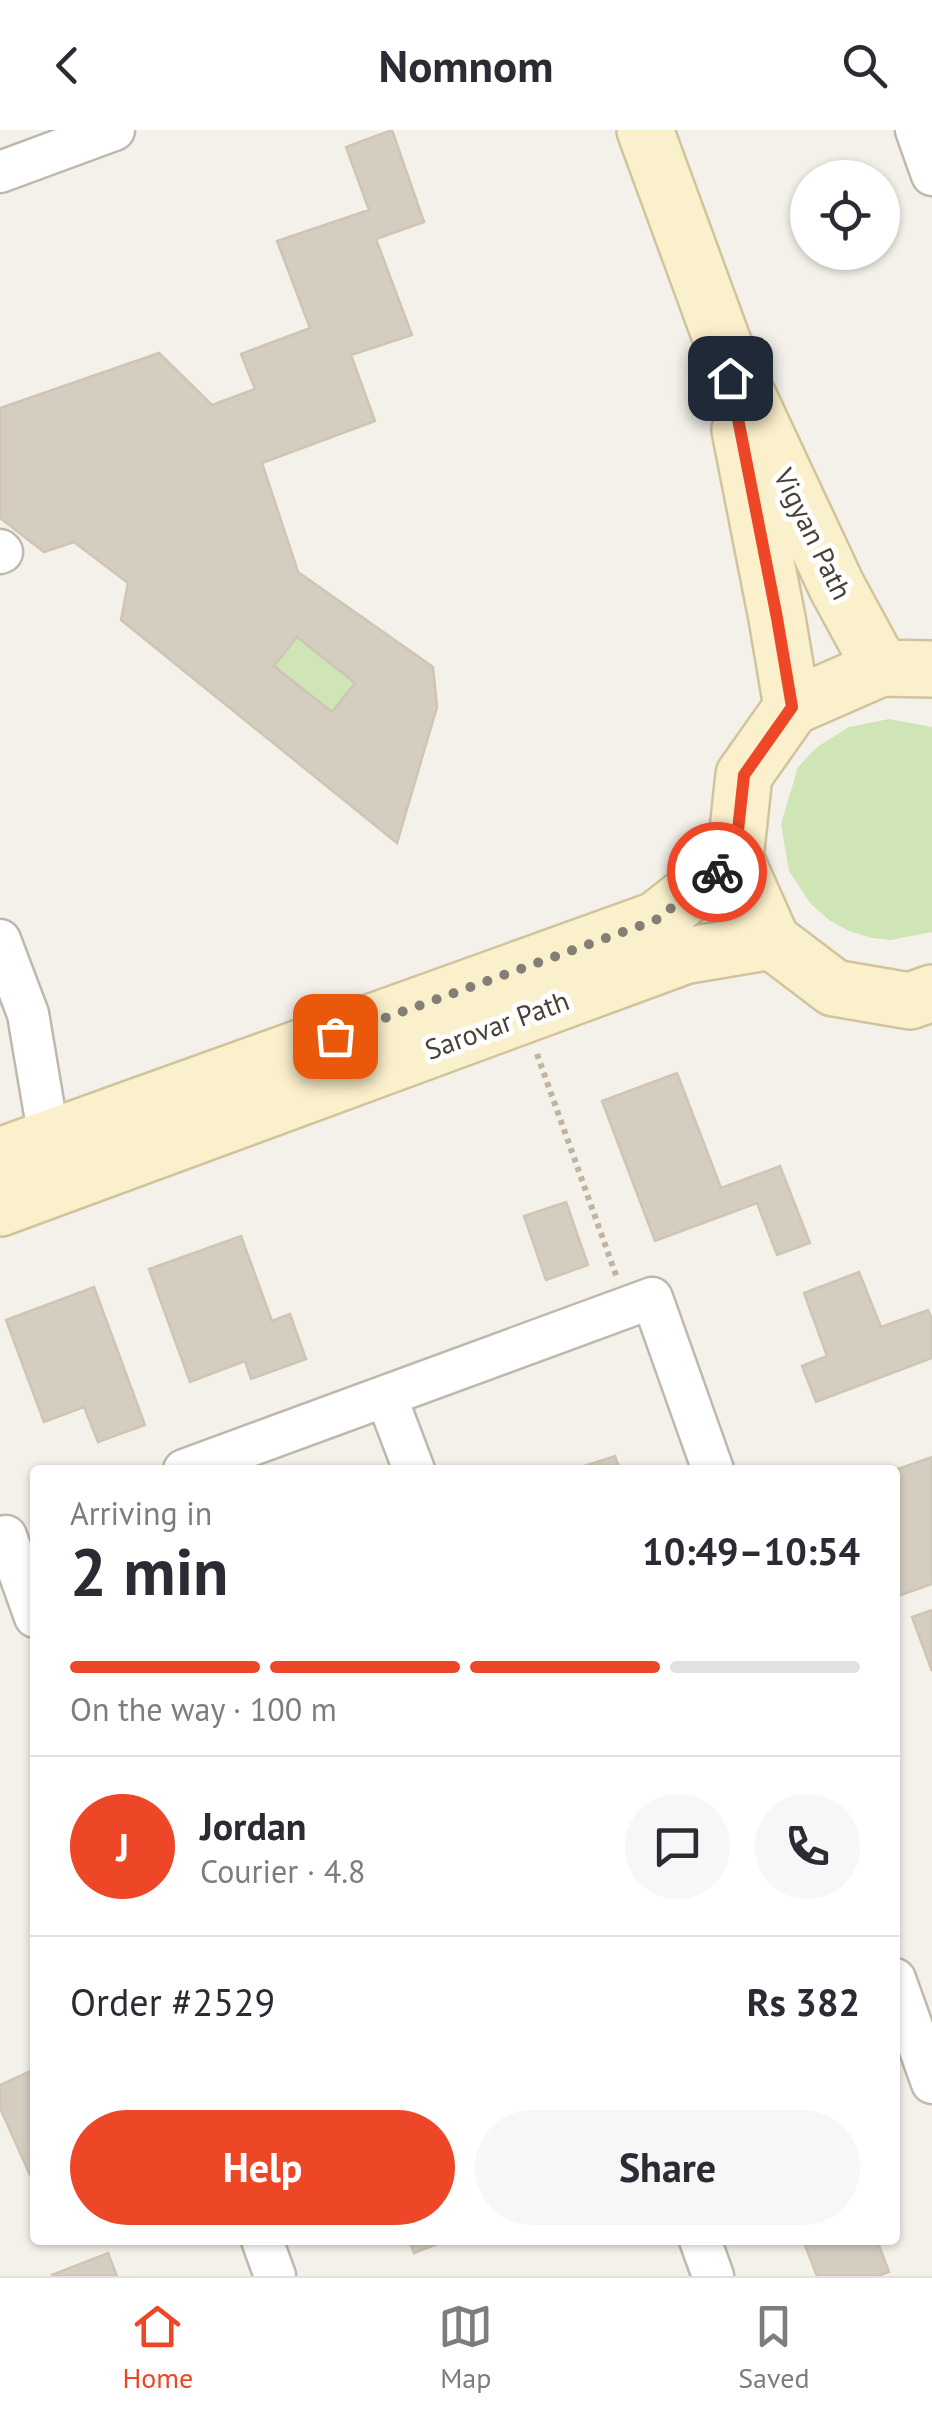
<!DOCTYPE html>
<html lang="en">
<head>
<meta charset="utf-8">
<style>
	:root { --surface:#fff; --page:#f7f7f7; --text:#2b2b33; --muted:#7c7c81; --line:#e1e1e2; --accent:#ed4728 }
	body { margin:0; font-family:"PT Sans",sans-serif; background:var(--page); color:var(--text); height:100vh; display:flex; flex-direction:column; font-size:38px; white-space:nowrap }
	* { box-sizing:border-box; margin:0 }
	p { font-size:32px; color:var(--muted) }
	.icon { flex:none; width:55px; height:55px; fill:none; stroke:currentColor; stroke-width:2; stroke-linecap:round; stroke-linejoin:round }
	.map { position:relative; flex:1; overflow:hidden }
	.sheet { position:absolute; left:30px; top:1335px; width:870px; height:780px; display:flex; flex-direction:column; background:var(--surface); border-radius:10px; box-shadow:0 2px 8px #0004 }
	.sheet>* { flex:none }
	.tools { position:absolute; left:790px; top:30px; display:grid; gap:20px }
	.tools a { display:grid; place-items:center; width:110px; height:110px; border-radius:50%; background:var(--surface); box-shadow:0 2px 8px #0004; font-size:50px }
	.pin { position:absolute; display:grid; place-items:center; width:85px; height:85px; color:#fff; margin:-42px; border-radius:20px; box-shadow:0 5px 15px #0006 }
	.courier { position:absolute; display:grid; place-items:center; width:100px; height:100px; margin:-50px; border:8px solid #ed4728; border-radius:50%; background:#fff; color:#222; box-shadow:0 2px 12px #0007 }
	.head em { font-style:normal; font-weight:700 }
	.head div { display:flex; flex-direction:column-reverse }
	.head { display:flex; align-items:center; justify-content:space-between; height:170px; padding:0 40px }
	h1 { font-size:65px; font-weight:700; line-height:75px }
	.bar { display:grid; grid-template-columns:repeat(4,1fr); gap:15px 10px; align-content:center; height:120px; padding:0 40px }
	.bar i { height:12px; border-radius:8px; background:var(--line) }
	.bar .active { background:var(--accent) }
	.bar p { grid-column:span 4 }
	.line { display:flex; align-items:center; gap:25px; padding:0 40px; border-top:2px solid var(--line) }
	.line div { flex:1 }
	.round { display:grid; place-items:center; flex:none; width:105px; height:105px; border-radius:52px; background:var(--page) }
	.primary-button { display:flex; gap:20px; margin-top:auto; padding:20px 40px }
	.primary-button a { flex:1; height:115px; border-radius:60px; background:var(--accent); color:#fff; font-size:40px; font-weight:700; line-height:115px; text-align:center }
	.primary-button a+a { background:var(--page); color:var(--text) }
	header { display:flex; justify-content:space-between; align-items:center; height:130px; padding:0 40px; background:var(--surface); font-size:45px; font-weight:700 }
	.tabs { display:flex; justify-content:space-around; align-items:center; height:140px; border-top:2px solid var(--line); background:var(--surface); font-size:28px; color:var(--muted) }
	.tabs a { display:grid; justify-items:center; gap:5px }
	.tabs .active { color:var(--accent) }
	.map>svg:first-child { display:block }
	.green { fill:#cfe5b5 }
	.building { fill:#d5cdc0; stroke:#cfc5b3; stroke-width:2.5; fill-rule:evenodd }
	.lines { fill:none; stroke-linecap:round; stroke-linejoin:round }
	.minor-casing { stroke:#bfb8ad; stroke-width:45 }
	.secondary-casing { stroke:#d1c49c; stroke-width:60 }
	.path { stroke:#c0b49f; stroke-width:6; stroke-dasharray:5 5; stroke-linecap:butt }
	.minor { stroke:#fff; stroke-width:40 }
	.secondary { stroke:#fbf0cc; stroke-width:55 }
	.done { stroke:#847f76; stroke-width:10; stroke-dasharray:0 18 }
	.route { stroke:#ed4728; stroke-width:12 }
	.labels { text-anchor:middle; stroke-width:10; stroke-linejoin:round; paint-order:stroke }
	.street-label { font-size:28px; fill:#474138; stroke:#fff }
</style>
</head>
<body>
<header><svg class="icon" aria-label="back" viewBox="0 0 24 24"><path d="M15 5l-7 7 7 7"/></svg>Nomnom<svg class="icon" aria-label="search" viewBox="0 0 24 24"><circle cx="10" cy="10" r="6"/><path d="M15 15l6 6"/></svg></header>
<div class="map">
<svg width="932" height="2146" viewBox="0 0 932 2146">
	<rect width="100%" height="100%" fill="#f4f1ea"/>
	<path class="green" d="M297,507L355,553L332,582L274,536Z
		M889,589L932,597V802L891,810L872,808L849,801L829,790L810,773L789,741L781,694L798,637L817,617L849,597Z"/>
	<path class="building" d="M392,0L424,92L376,109L412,205L351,225L375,291L262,333L298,442L433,537L437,577L397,713L121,490L128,453L74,412L44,422L0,388V278L159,223L212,275L255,259L241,224L310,198L277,111L369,80L346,17ZM297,507L355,553L332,582L274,536Z
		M677,943L721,1058L780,1036L810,1113L777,1125L757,1073L655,1111L602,971Z
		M566,1072L588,1135L546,1150L524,1086Z
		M241,1106L272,1191L290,1184L306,1229L251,1249L245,1231L190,1252L149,1139Z
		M859,1142L881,1197L928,1180L932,1189V1228L816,1272L802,1236L827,1226L804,1163Z
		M94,1157L145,1295L98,1312L84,1277L44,1292L6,1190Z
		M615,1326L620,1340H572Z
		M932,1327V1454L895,1467V1340Z
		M932,1480V1541L912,1487Z
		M35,1939V2043L30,2045L0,1978V1955Z
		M409,2110H447L414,2123Z
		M803,2110H877L889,2142L878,2146H817Z
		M108,2123L117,2146H53L52,2145Z"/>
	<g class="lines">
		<g class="minor-casing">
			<path id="minor" d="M916,0L932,45
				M0,42L114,0
				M0,420L2,422L0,423
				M0,810L28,884L49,1008
				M386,1266L414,1340
				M184,1340L652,1168L713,1340
				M6,1406L35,1487
				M895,1849L932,1953
				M262,2110L275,2146
				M700,2110L713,2146"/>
		</g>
		<g class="secondary-casing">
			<path id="secondary" d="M645,0L723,213L837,457L881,538
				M740,300L777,488L792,577
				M932,539L881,538L792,577L744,645L735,728L772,811L834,858L910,871L932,863
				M0,1026L656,790L735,728
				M0,1078L684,826L772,811"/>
		</g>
		<path class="path" d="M537,924L617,1148"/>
		<use href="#minor" class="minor"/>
		<use href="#secondary" class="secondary"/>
	</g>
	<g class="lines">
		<path class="done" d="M335,906L656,790L717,742"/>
		<path class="route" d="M717,742L735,728L744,645L792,577L777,488L730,248"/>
	</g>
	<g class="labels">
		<g class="street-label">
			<text transform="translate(813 404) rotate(64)" y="10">Vigyan Path</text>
			<text transform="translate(497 895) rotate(-20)" y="10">Sarovar Path</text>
		</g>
	</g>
</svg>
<div class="tools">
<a><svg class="icon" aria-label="locate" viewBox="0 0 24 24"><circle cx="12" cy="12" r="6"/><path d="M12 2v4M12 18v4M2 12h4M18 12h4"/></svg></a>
</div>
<div class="pin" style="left:335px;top:906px;background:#ea580c"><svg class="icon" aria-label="bag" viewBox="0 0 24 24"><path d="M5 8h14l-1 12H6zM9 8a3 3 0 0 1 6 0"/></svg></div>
<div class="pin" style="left:730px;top:248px;background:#1f2937"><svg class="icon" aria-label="home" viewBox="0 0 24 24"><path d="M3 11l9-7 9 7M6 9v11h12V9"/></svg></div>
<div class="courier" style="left:717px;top:742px"><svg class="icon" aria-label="bike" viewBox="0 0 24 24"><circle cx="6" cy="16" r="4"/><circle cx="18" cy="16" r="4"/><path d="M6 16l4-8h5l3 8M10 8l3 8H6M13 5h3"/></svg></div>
<section class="sheet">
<div class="head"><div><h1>2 min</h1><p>Arriving in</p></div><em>10:49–10:54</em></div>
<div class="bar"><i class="active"></i><i class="active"></i><i class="active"></i><i></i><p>On the way · 100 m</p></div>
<div class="line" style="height:180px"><b class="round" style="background:var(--accent);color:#fff">J</b><div><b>Jordan</b><p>Courier · 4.8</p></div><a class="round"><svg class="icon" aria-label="chat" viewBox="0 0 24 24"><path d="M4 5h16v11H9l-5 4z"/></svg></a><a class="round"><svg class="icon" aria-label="phone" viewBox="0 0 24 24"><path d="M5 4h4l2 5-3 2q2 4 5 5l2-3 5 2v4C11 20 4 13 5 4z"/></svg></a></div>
<div class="line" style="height:130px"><div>Order #2529</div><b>Rs 382</b></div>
<div class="primary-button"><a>Help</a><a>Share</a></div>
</section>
</div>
<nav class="tabs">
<a class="active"><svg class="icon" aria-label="home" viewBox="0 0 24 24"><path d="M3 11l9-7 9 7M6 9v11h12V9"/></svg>Home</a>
<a><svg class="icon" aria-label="map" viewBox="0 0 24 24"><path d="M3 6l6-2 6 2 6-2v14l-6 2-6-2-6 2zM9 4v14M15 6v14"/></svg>Map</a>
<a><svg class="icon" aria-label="saved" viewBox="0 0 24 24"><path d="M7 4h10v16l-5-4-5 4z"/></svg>Saved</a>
</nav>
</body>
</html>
